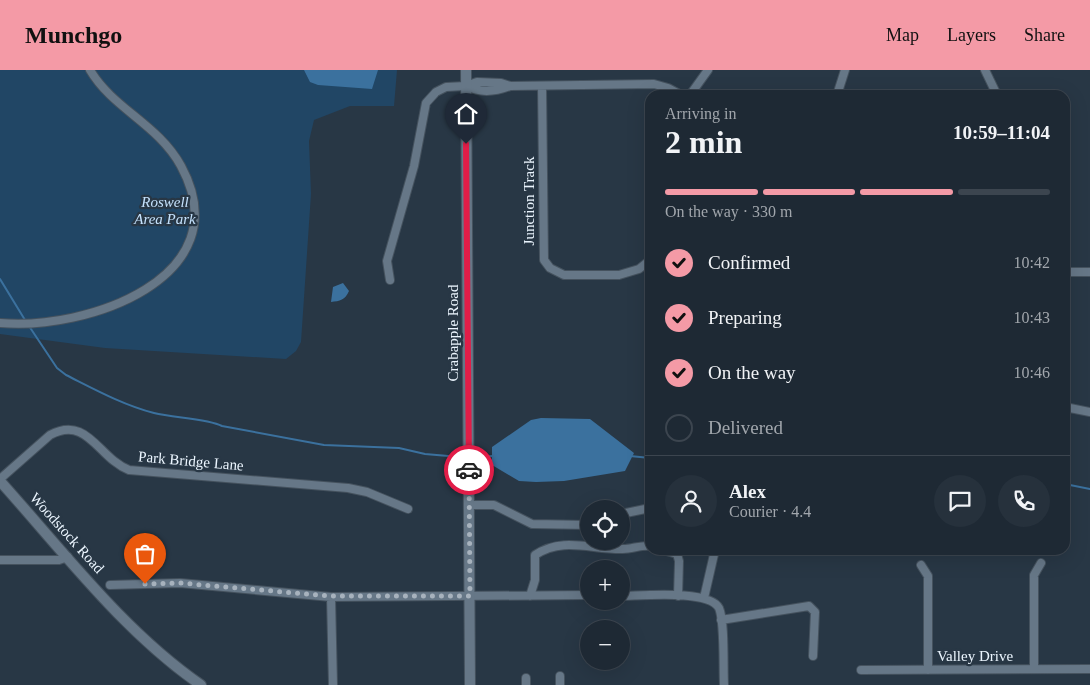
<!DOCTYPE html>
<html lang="en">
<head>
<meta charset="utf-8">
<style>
	:root { --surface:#1e2934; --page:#26313c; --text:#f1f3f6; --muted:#a1a6ac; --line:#3c454f; --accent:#f49aa6 }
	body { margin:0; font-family:Georgia,serif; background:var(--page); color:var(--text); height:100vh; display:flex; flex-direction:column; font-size:19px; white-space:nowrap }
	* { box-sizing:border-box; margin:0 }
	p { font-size:16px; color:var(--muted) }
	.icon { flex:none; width:28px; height:28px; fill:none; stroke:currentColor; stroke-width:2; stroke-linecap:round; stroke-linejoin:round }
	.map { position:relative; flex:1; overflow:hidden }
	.sheet { position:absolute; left:645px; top:20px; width:425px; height:465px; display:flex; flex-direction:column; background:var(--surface); border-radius:15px; box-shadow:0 5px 20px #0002,0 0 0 1px var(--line) }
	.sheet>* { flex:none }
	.buttons { position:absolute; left:580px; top:430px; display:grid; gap:10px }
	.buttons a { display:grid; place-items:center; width:50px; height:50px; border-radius:50%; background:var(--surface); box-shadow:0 5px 20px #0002,0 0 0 1px var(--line); font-size:25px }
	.pin { position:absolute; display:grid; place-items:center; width:42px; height:42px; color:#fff; margin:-51px -21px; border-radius:50% 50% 50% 0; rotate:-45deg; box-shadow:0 0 5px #0007 }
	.pin .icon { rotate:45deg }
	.courier { position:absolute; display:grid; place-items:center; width:50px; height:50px; margin:-25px; border:4px solid #e11d48; border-radius:50%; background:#fff; color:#222; box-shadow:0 1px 6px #0007 }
	.headline em { font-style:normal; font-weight:600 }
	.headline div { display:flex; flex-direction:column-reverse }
	.headline { display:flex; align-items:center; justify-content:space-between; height:85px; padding:0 20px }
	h1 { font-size:32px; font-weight:600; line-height:38px }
	.bar { display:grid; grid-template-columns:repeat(4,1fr); gap:8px 5px; align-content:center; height:60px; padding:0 20px }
	.bar i { height:6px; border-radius:4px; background:var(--line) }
	.bar .current { background:var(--accent) }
	.bar p { grid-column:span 4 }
	.line { display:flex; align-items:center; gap:12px; padding:0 20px; border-top:1px solid var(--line) }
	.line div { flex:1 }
	.round { display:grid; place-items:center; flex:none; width:52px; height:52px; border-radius:26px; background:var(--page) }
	ol { padding:0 20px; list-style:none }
	li { display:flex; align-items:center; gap:15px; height:55px }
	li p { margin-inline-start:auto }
	li .icon { padding:5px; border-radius:50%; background:var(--accent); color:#111; stroke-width:4 }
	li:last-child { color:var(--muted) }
	li i { width:28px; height:28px; border:2px solid var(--line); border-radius:50% }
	header { display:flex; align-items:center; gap:30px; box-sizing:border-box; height:70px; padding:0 25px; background:var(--accent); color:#111 }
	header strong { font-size:24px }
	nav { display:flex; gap:28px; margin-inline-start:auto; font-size:18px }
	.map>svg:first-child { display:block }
	.green { fill:#214665 }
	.water { fill:#3b719e }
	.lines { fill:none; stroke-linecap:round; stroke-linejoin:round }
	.stream { stroke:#3b719e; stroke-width:2 }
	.minor-casing { stroke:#45525e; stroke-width:10 }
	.tertiary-casing { stroke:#45525e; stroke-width:12 }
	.minor { stroke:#667787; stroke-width:8 }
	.tertiary { stroke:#667787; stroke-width:10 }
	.done { stroke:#a7b2bd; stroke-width:5; stroke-dasharray:0 9 }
	.route { stroke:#e11d48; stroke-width:6 }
	.labels { text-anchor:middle; stroke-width:4.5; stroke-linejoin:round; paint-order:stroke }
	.street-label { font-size:15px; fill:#ebf5fe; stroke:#283745 }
	.park-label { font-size:15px; font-style:italic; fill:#c4e1fc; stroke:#283745 }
</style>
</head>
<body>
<header>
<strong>Munchgo</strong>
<nav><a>Map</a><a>Layers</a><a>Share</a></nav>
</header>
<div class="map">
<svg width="1090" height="615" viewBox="0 0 1090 615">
	<rect width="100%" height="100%" fill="#283745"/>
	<path class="green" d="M0,0H397L394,36H350L314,50L309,71L311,124L301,272L296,281L286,289L105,278L0,264Z"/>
	<path class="water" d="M304,0H378L372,19L318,15L310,12Z
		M343,213L349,221C345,230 340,231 331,232L333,217Z
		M541,348L590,349L634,383L625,401L564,411L536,412L519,411L492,395V377L531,350Z"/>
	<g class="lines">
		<path class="stream" d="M0,209L25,250
			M29,256L57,298L66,305C94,319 123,335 154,343C173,348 207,348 222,356L324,375L399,378L425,384L460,387
			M630,386L650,388
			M477,387L493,386
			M1065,414L1090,419"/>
		<g class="minor-casing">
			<path id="minor" d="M985,0L997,25
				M466,16C480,23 495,22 510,16
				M542,16L544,190L550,198L564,205H619L639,199L650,190
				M690,25L708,0
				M837,25L845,0
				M1065,202H1090
				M390,210L387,191L414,96L426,33L436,22L446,17L466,16L477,12L501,13L510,16L654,14L668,18L681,25
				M0,253C85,261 242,208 181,96C158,54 113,39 90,0
				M1065,337L1090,342
				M0,409L50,365C88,345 98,388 129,400L348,418L367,422L408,439
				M469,435H494L532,454L589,455
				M621,444L650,438
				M663,480L677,484L678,480
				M677,484L679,491L678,526
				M0,490H59L68,487
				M921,495L928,506V600
				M110,515L180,513L331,527L589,525
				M530,526L535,510V485C563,466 592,480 623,479C632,479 641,475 650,476
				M621,526C640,526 709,519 719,538C725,552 723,597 724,615
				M331,527L333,615
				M704,528L715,480
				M721,550L809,536L815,542L813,586
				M1034,599V505L1041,493
				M861,600L1090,599
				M560,606V615
				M526,608V615"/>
		</g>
		<g class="tertiary-casing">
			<path id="tertiary" d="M466,0L470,615
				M0,411C63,481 123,561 201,615"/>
		</g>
		<use href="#minor" class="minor"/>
		<use href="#tertiary" class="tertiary"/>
	</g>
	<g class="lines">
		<path class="done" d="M145,514L180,513L330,526H470L469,400"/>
		<path class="route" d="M466,74L469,400"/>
	</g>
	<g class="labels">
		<g class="street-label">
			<text transform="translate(529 131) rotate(-90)" y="5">Junction Track</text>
			<text transform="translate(453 263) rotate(-90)" y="5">Crabapple Road</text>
			<text transform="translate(191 391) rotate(5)" y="5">Park Bridge Lane</text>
			<text transform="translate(67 463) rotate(48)" y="5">Woodstock Road</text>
			<text x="975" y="591">Valley Drive</text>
		</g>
		<g class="park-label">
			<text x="165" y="137">Roswell<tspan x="165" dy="17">Area Park</tspan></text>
		</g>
	</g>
</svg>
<div class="buttons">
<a><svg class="icon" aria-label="locate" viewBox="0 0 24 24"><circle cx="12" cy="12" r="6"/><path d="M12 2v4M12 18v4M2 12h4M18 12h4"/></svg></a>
<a>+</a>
<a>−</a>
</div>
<div class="pin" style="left:145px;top:514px;background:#ea580c"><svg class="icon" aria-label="bag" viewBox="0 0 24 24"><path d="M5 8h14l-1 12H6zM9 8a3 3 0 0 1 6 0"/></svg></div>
<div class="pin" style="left:466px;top:74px;background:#1f2937"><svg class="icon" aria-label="home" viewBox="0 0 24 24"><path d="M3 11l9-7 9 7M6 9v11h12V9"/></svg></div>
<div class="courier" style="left:469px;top:400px"><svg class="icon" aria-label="car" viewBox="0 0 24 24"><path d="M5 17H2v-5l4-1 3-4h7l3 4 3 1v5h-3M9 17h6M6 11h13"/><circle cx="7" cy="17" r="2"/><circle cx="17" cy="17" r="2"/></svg></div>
<section class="sheet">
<div class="headline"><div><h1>2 min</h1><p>Arriving in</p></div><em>10:59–11:04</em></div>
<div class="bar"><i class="current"></i><i class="current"></i><i class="current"></i><i></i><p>On the way · 330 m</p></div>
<ol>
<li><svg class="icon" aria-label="check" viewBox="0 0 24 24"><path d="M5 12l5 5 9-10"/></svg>Confirmed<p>10:42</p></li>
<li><svg class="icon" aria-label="check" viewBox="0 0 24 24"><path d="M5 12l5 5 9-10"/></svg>Preparing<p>10:43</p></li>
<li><svg class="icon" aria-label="check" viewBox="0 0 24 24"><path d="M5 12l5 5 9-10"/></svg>On the way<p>10:46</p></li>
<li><i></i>Delivered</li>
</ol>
<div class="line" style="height:90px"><a class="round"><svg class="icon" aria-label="person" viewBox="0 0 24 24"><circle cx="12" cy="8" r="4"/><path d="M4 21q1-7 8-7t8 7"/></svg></a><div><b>Alex</b><p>Courier · 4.4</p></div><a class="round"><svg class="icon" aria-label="chat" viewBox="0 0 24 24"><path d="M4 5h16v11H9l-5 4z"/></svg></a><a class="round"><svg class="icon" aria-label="phone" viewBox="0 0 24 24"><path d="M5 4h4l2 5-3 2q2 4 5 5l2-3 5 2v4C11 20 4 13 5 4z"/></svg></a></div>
</section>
</div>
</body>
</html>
